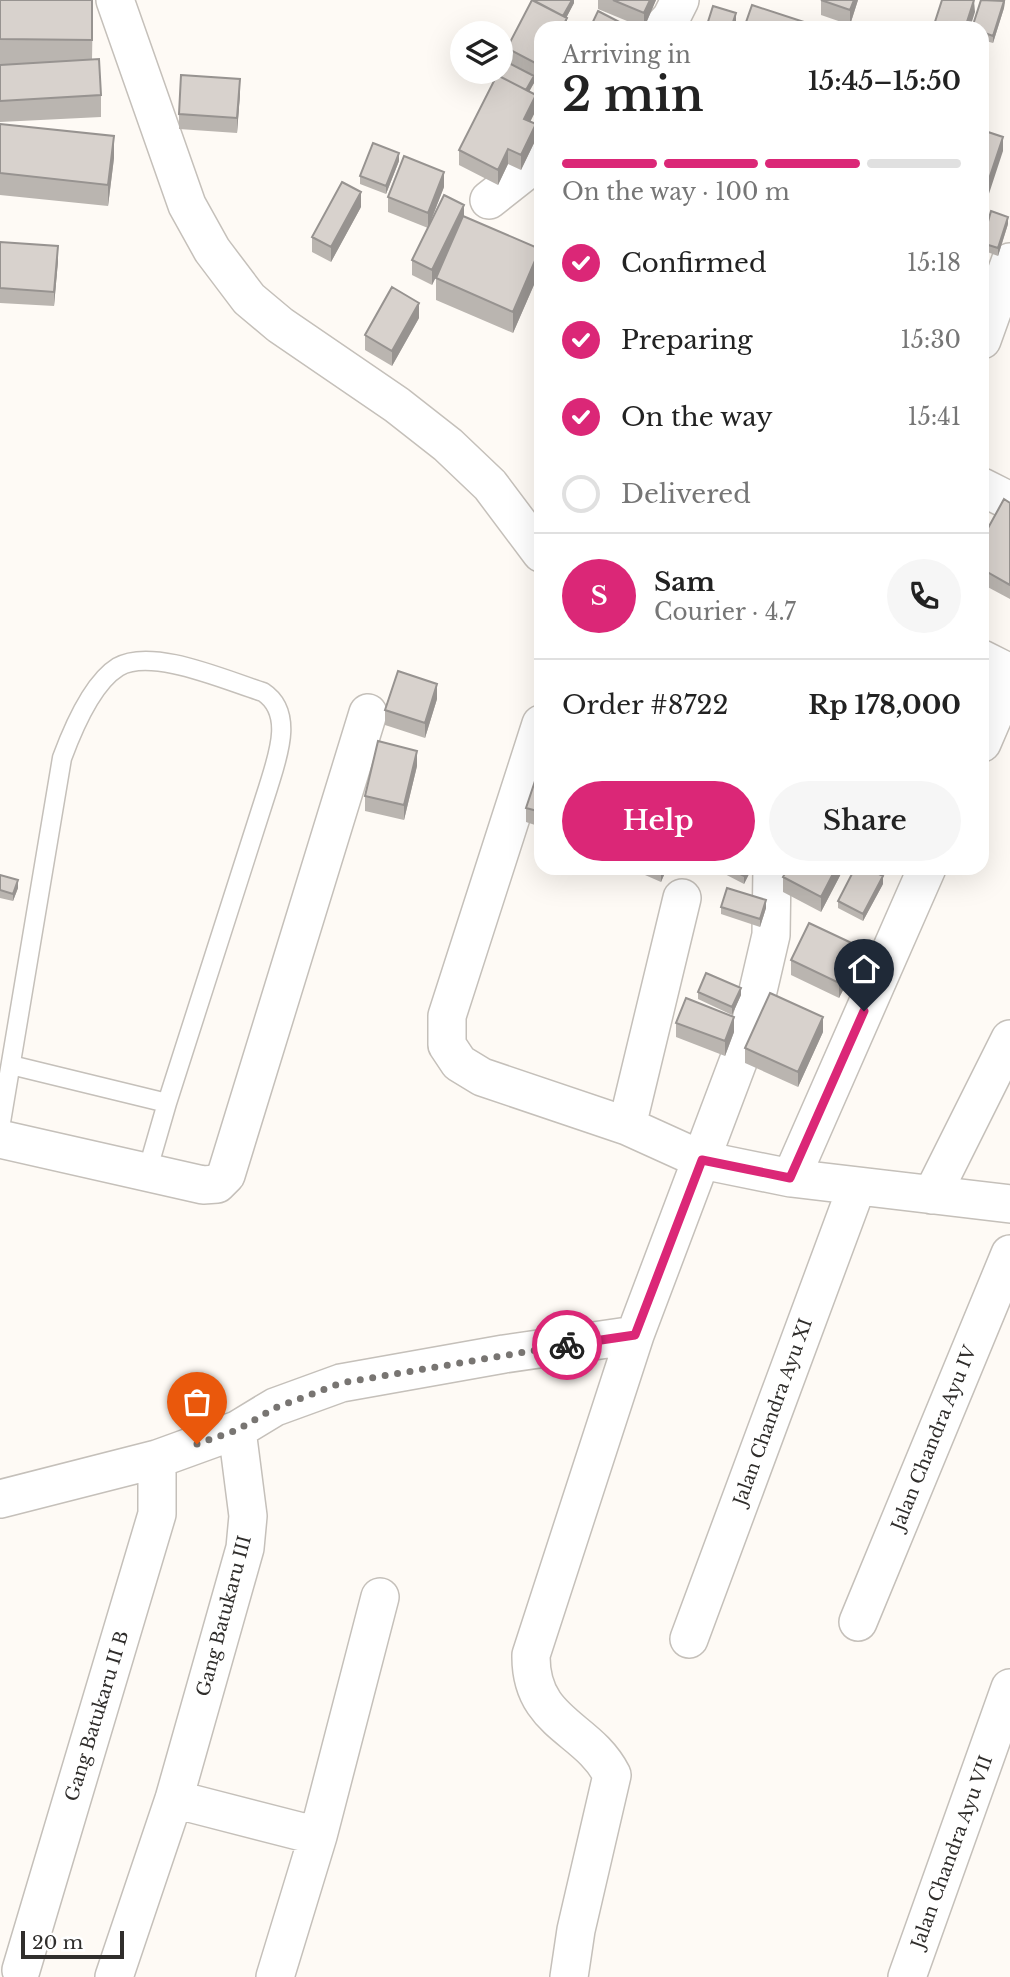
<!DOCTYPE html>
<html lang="en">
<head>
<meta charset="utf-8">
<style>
	:root { --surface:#fff; --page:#f6f6f6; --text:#222; --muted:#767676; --line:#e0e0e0; --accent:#db2777 }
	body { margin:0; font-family:"Libre Baskerville",serif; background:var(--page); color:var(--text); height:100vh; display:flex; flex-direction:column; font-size:26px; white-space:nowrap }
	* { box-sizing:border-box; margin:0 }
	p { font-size:23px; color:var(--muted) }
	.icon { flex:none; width:38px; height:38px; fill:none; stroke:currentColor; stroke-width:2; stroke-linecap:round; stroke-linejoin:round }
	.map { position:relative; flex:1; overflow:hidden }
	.drawer { position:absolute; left:534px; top:21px; width:455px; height:854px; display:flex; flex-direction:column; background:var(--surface); border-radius:21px; box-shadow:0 7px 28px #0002 }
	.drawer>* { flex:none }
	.buttons { position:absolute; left:450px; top:21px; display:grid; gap:14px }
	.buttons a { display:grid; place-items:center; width:63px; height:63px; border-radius:50%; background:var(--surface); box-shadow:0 7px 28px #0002; font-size:35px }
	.scale { position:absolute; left:21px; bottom:18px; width:103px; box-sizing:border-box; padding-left:7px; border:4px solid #302e2c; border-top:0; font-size:19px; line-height:24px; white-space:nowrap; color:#302e2c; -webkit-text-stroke:5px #fff; paint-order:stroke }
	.pin { position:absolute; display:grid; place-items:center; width:60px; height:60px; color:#fff; margin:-72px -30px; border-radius:50% 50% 50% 0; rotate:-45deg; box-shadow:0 0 7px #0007 }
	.pin .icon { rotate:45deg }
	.courier { position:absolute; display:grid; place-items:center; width:70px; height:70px; margin:-35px; border:5px solid #db2777; border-radius:50%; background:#fff; color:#222; box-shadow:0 2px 9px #0007 }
	.headline em { font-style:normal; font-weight:600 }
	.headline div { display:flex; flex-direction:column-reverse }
	.headline { display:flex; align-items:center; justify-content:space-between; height:119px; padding:0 28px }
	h1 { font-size:46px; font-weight:600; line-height:52px }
	.bar { display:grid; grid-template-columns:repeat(4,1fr); gap:10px 7px; align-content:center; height:84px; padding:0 28px }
	.bar i { height:9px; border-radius:5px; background:var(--line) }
	.bar .on { background:var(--accent) }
	.bar p { grid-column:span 4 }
	.line { display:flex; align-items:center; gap:18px; padding:0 28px; border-top:2px solid var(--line) }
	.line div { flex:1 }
	.round { display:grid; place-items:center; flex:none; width:74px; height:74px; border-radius:37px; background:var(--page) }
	ol { padding:0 28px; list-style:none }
	li { display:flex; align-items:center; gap:21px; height:77px }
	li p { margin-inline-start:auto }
	li .icon { padding:7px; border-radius:50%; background:var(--accent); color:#fff; stroke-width:4 }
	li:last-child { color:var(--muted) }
	li i { width:38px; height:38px; border:4px solid var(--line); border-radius:50% }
	.primary-button { display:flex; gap:14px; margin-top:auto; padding:14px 28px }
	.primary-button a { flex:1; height:80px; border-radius:42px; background:var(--accent); color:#fff; font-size:28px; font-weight:600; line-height:80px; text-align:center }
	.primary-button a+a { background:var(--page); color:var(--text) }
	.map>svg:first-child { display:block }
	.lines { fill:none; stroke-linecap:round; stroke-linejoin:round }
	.lane-casing { stroke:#c5c0ba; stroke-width:21 }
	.street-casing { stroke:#c5c0ba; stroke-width:40 }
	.lane { stroke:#fff; stroke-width:18 }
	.street { stroke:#fff; stroke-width:37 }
	.wall { fill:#bab5b0 }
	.shaded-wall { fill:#979390 }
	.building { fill:#d8d2cd; stroke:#979390; stroke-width:2 }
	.done { stroke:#787572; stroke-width:7; stroke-dasharray:0 12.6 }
	.route { stroke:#db2777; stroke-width:9 }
	.labels { text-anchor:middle; stroke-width:5; stroke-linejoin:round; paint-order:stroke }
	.street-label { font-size:18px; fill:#302e2c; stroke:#fff }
</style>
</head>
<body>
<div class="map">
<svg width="1010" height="1977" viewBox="0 0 1010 1977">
	<rect width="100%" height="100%" fill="#fefaf5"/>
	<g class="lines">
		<g class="lane-casing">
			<path id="lane" d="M11,1065L167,1103
				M0,1128L62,758C72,731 92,683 118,667C152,647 227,681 263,692C295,713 277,758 268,788L167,1103L147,1172"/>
		</g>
		<g class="street-casing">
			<path id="street" d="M115,0L187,205L212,250L249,299L280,325L397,405L448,445L490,485L541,553
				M662,28L671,18L680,0
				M489,200L541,159
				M982,340L1010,262
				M982,487L1010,501
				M982,659L1010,673
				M541,724L447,1016V1045L459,1063L482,1077L627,1126L702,1160L791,1178L1010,1204
				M982,743L1010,678
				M627,1126L682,898
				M0,1139L203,1185L217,1184L226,1175L368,713
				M791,1178L927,868
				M932,1195L1010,1039
				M0,1499L157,1459L237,1430L275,1407L341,1383L504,1354L635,1335
				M858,1622L1010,1254
				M689,1639L857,1186
				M174,1799L318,1836L380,1597
				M21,1970L157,1514V1459
				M114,1977L174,1799L245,1548L248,1516L237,1430
				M275,1977L318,1836
				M569,1977L576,1930L612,1775C588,1727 530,1724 531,1655L635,1335L747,1038L771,935L772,868
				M907,1977L1010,1688"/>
		</g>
		<use href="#lane" class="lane"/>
		<use href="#street" class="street"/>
	</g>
	<path class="wall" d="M0,0H93L92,60L101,95V117L0,122Z
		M574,0V3L566,18L567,28H541V81L534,77V83L529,91L536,110L530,122L536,139L521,170L508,164L498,185L459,165V150L494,81V78L507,62V48L530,4V1Z
		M598,0H656L644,28L598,9Z
		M821,0H858L850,25L821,15Z
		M1005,0L1004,8L993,43L982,40V28Z
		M240,94L237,133L179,129V114Z
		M0,124L114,158L108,206L0,195Z
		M399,161L386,194L360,184V176Z
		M444,187L428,228L388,212V197Z
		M361,207L331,262L312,252V237Z
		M464,217L540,271L513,333L436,300V278L443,263L432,285L412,275V260Z
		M1008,224L998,256L982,250V241Z
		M0,242L58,261L54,306L0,303Z
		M419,318L392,366L365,350V335Z
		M541,480V503L537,501V486Z
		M1010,503V599L982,584V539Z
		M437,699L425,738L385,725V710Z
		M417,766L404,820L365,811V796Z
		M541,769V827L526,822V808Z
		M629,868H667L661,882Z
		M717,868H752L744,884L717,870Z
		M788,868H844L821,912L783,892V877Z
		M0,875L18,888L13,901L0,898Z
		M883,884L863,921L838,908V901Z
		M721,907L766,908L760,927L721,914Z
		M791,960L858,961L839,998L791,975Z
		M698,992L741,995L732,1015L698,999Z
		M676,1023L734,1032L725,1056L676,1037Z
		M823,1032L798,1087L745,1063V1048Z"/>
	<path class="shaded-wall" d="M572,0H574V3L562,26V18Z
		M650,0H656L644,28V13Z
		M854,0H858L850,25V10Z
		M974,0L975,12L970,28H965Z
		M1004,0H1005L1004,8L993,43V36Z
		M736,13V21L734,28H731Z
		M567,18V28H562Z
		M534,76V83L524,101V93Z
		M240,79V94L237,133V118Z
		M536,95V110L524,134V119Z
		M536,124V139L521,170V155Z
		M114,136V158L108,206V185Z
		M1003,137V151L982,215V200Z
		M508,149V164L498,185V170Z
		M399,153V161L386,194V186Z
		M444,172V187L428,228V213Z
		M361,192V207L331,262V247Z
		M464,205V220L432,285V270Z
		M1008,217V224L998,256V248Z
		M58,246V261L54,306V292Z
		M540,249V271L513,333V312Z
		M419,303V318L392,366V351Z
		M437,684V699L425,738V723Z
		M417,751V766L404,820V805Z
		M664,868H667L661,882V874Z
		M748,868H752L744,884V876Z
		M836,868H844L821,912V897Z
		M883,876V884L863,921V914Z
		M18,880V888L13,901V894Z
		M766,900V908L760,927V919Z
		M858,946V961L839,998V983Z
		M741,988V995L732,1015V1007Z
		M734,1017V1032L725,1056V1041Z
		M823,1017V1032L798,1087V1072Z"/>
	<path class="building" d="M0,0H92V40L0,39Z
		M532,0L567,18L562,28H541V66L507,48Z
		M533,0H572L563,16Z
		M613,0H650L644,13Z
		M821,0H854L850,10Z
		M942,0H974L965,28H933Z
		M981,0L1004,1L993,36L982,32V28H972Z
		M752,5L807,23L806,28H744Z
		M713,6L736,13L731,28H706Z
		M598,11L631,28H590Z
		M99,59L101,95L0,101V65Z
		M503,60L534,76L526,90L497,75L495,78H494L497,72H500V65Z
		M181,75L240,79L237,118L179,114Z
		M497,75L536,95L524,119L536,124L521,155L508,149L498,170L459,150Z
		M0,124L114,136L108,185L0,173Z
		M982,130L1003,137L982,200Z
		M373,143L399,153L386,186L360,176Z
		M404,156L444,172L428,213L388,197Z
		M342,182L361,192L331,247L312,237Z
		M444,195L464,205L432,270L412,260Z
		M991,211L1008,217L998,248L982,243Z
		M463,216L540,249L513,312L436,278Z
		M0,242L58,246L54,292L0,288Z
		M392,287L419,303L392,351L365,335Z
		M1004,499L1010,503V585L982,569V539Z
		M398,671L437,684L425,723L385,710Z
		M378,741L417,751L404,805L365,796Z
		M539,769H541V812L526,808Z
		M647,868H664L661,874Z
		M728,868H748L744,876Z
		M788,868H836L821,897L783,877Z
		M855,868H867L883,876L863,914L838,901Z
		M0,875L18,880L13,894L0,890Z
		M727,888L766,900L760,919L721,907Z
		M809,923L858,946L839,983L791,960Z
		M706,973L741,988L732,1007L698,992Z
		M770,993L823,1017L798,1072L745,1048Z
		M686,998L734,1017L725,1041L676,1023Z"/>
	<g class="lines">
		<path class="done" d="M197,1444L237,1430L275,1408L341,1383L567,1345"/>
		<path class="route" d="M567,1345L635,1335L702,1160L790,1178L864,1011"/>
	</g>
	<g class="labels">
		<g class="street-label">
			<text transform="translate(773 1412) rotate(-70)" y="6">Jalan Chandra Ayu XI</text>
			<text transform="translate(934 1438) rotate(-68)" y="6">Jalan Chandra Ayu IV</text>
			<text transform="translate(224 1616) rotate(-75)" y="6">Gang Batukaru III</text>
			<text transform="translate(97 1716) rotate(-73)" y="6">Gang Batukaru II B</text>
			<text transform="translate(952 1852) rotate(-70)" y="6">Jalan Chandra Ayu VII</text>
		</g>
	</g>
</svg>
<div class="buttons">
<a><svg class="icon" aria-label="layers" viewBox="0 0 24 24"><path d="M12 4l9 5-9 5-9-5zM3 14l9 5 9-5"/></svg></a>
</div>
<div class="scale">20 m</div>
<div class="pin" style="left:197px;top:1444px;background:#ea580c"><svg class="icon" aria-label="bag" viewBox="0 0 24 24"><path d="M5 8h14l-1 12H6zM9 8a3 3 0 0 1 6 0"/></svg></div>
<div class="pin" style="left:864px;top:1011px;background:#1f2937"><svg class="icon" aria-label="home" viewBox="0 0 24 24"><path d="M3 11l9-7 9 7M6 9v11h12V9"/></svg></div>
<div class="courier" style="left:567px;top:1345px"><svg class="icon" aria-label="bike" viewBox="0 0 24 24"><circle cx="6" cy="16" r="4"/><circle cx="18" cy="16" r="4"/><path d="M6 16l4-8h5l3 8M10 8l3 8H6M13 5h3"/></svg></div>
<section class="drawer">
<div class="headline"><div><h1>2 min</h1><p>Arriving in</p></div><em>15:45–15:50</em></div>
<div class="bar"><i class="on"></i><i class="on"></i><i class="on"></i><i></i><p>On the way · 100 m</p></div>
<ol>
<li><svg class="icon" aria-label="check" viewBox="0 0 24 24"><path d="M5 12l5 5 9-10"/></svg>Confirmed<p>15:18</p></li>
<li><svg class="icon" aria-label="check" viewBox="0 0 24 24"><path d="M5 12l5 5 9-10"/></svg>Preparing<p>15:30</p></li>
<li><svg class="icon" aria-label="check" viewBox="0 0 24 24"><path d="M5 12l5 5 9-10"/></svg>On the way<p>15:41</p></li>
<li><i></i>Delivered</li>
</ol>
<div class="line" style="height:126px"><b class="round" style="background:var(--accent);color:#fff">S</b><div><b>Sam</b><p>Courier · 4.7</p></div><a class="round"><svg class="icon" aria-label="phone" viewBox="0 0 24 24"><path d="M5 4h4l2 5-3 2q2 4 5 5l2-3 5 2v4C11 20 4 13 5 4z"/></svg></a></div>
<div class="line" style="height:91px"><div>Order #8722</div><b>Rp 178,000</b></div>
<div class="primary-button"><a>Help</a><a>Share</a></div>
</section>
</div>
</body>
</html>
